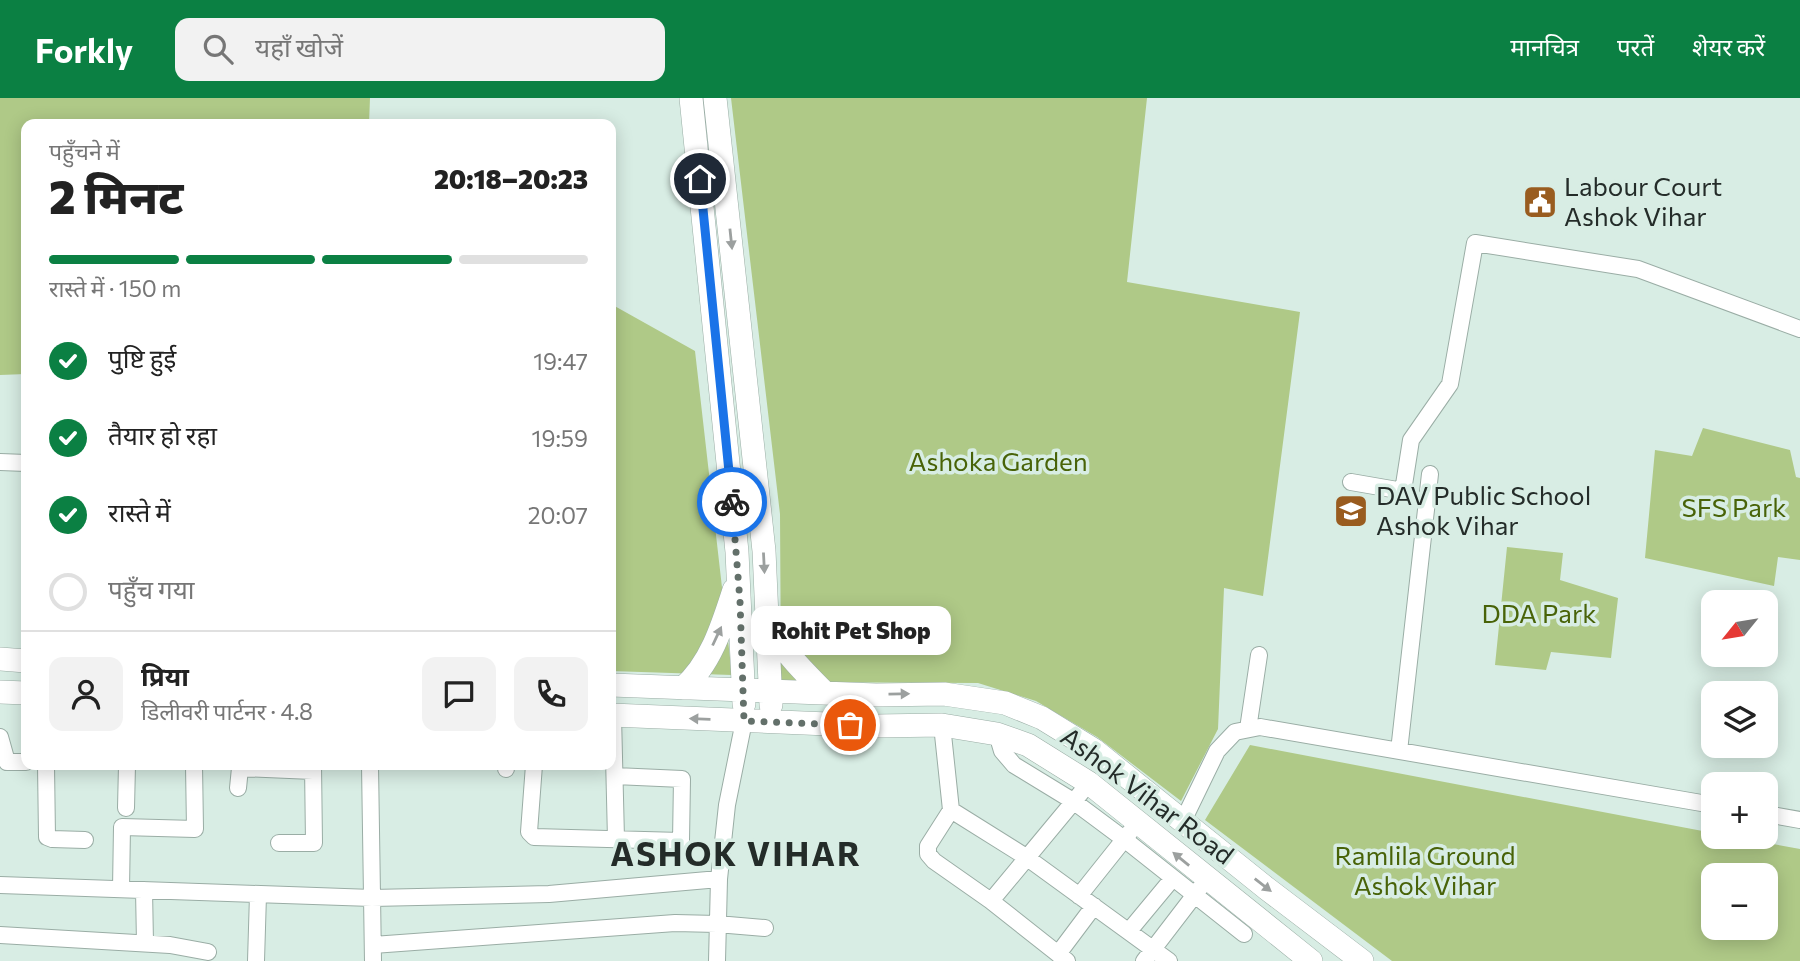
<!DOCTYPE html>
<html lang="hi">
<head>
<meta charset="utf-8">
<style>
	:root { --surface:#fff; --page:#f2f2f2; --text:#222; --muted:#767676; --line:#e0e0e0; --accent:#0b8043 }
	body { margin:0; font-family:Commissioner,"Noto Sans Devanagari",sans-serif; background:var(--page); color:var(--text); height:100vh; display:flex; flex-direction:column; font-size:26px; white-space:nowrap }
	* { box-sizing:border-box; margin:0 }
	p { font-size:23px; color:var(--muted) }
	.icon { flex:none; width:38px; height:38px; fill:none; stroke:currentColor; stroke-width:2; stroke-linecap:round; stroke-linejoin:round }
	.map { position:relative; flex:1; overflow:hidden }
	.drawer { position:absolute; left:21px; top:21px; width:595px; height:651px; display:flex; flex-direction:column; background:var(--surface); border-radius:14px; box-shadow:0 4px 18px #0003 }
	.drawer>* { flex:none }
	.needle { width:46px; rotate:240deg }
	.fabs { position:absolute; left:1701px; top:492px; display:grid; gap:14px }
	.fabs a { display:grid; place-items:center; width:77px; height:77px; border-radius:14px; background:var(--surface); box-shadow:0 4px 18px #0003; font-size:35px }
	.pin { position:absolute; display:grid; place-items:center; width:60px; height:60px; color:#fff; margin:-30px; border:4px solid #fff; border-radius:50%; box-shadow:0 2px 7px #0007 }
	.courier { position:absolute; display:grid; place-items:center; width:70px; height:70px; margin:-35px; border:5px solid #1a73e8; border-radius:50%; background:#fff; color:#222; box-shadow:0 2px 9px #0007 }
	.bubble { position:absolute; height:49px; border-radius:14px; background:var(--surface); box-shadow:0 4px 18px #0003; font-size:23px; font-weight:800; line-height:49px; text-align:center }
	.summary em { font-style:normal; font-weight:800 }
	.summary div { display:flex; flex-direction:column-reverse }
	.summary { display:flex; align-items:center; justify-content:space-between; height:119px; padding:0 28px }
	h1 { font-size:46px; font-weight:800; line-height:52px }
	.bar { display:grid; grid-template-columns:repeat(4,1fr); gap:10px 7px; align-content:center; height:84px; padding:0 28px }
	.bar i { height:9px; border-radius:5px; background:var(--line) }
	.bar .selected { background:var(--accent) }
	.bar p { grid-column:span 4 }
	.line { display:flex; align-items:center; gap:18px; padding:0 28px; border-top:2px solid var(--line) }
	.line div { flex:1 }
	.round { display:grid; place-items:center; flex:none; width:74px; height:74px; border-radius:14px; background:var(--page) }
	ol { padding:0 28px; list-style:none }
	li { display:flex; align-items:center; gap:21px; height:77px }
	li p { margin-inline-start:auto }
	li .icon { padding:7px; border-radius:50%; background:var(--accent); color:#fff; stroke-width:4 }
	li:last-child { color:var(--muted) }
	li i { width:38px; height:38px; border:4px solid var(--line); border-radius:50% }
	header { display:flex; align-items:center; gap:42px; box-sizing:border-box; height:98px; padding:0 35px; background:var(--accent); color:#fff }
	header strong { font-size:33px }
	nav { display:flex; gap:38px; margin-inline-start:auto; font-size:24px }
	.search { width:490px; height:63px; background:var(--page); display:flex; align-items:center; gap:18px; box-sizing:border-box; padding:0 24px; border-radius:14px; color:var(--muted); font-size:26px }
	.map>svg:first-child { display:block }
	.park { fill:#afc987; fill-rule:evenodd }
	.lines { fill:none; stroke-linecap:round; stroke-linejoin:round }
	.minor-casing { stroke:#9aada5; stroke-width:18 }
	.secondary-casing { stroke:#9aada5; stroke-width:24 }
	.minor { stroke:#fff; stroke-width:16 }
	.secondary { stroke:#fff; stroke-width:23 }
	.oneway { fill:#9ca09f }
	.done { stroke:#63706a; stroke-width:7; stroke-dasharray:0 12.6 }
	.route { stroke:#1a73e8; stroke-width:9 }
	.labels { text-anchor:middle; stroke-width:7; stroke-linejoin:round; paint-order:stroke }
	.poi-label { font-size:26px; fill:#242c29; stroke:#d8ede4; text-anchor:start }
	.park-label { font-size:26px; fill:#486308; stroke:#d8ede4 }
	.street-label { font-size:26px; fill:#242c29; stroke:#d8ede4 }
	.district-label { font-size:33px; font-weight:bold; letter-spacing:2px; fill:#242c29; stroke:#d8ede4 }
</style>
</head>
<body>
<header>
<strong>Forkly</strong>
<div class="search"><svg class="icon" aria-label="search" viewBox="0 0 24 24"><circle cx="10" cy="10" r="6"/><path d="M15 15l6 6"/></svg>यहाँ खोजें</div>
<nav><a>मानचित्र</a><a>परतें</a><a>शेयर करें</a></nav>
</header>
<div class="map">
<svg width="1800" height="863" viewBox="0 0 1800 863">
	<rect width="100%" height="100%" fill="#d8ede4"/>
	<path class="park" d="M0,0H370L369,26H26V276L0,277Z
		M731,0H1147L1127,184L1300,214L1263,498L1224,490L1218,631L1181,703L1097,639L1036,603L978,585L781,584L780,416Z
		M611,206L695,253L732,577L611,573Z
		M1703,330L1790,352L1796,379L1800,380V462L1778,459L1774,488L1645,460L1655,352L1692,358Z
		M1507,449L1563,455L1560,482L1618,500L1611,560L1551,554L1546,572L1495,567Z
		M1250,647L1713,735V738L1734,739L1800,751V863H1392L1205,722ZM1766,777V830H1713V777Z"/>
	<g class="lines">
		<g class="minor-casing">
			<path id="minor" d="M0,364L26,365
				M1351,384L1403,393L1411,342L1450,286L1475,145L1638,171L1800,231
				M613,618L616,741
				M942,627L951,712
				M1248,631L1259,557
				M997,636L1002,653L1014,667L1073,703L1124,741L1244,836
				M0,639L7,664H26
				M1399,653L1430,376
				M46,667L47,739L52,741L85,742
				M370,667L373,863
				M534,667L529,734L534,739L681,743L682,681L615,678
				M506,671V667
				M238,690L240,670L313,673
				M126,710L127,667
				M1766,716L1800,722
				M1183,723L1217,653L1235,634L1260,629L1713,707
				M279,745H314L313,667
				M0,787L372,800L549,796L719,781
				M121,791L122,729L195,731L194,667
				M144,792L145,845
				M1079,798L1130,734
				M991,803L934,763L928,756V748L951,712L1026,759L1169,863
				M1129,833L1173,780
				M0,837L170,847L208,854
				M373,847L675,825L717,826L765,830
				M1058,856L1094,808
				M256,863L258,797
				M717,863L719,781L727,707L744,623
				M1067,863L991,803L1089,685
				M1144,863L1200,790"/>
		</g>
		<g class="secondary-casing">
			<path id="secondary" d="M691,0L737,454L744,606
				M715,0L764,453L771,607
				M767,524C781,551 803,573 824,594
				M0,561L26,563
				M611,587L876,597L944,596L1005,605L1042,620L1094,652L1266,790L1362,863
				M683,590C711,566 723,526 734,492
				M0,594L26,595
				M611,617L876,628L942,627L997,636L1028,647L1089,685L1311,863"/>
		</g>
		<use href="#minor" class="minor"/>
		<use href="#secondary" class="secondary"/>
	</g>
	<defs><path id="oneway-solid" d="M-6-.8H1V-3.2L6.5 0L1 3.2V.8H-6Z" transform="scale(1.75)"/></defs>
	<g class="oneway">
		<use href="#oneway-solid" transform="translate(731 141) rotate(84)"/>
		<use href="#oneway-solid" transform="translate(764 465) rotate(87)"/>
		<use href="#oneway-solid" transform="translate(717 538) rotate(-65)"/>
		<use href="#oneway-solid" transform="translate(899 596) rotate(-1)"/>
		<use href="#oneway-solid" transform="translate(700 621) rotate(-178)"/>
		<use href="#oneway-solid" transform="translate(1181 761) rotate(-141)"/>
		<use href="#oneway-solid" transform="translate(1263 787) rotate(38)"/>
	</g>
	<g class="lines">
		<path class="done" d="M732,404L740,503L744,623L850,627"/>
		<path class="route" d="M700,81L732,404"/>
	</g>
	<defs>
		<g id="civic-square" transform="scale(1.75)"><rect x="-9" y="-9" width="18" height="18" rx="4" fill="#995c1f" stroke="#d8ede4"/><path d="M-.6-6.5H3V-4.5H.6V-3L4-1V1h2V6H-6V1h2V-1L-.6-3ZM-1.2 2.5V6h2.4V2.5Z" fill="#fff"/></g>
		<g id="school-square" transform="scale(1.75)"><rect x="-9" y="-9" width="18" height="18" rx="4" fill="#995c1f" stroke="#d8ede4"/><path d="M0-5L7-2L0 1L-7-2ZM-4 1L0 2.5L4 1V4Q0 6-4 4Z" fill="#fff"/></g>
	</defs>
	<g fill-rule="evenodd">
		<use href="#civic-square" x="1540" y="104"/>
		<use href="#school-square" x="1351" y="413"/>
	</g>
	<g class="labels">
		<g class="poi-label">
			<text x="1564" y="98">Labour Court<tspan x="1564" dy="30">Ashok Vihar</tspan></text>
			<text x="1376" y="407">DAV Public School<tspan x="1376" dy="30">Ashok Vihar</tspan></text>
		</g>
		<g class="park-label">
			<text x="998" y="373">Ashoka Garden</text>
			<text x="1734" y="419">SFS Park</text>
			<text x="1539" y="525">DDA Park</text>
			<text x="1425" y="767">Ramlila Ground<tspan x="1425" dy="30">Ashok Vihar</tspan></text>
		</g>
		<g class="street-label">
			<text transform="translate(1147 698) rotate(37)" y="9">Ashok Vihar Road</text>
		</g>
		<g class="district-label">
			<text x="736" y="768">ASHOK VIHAR</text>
		</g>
	</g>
</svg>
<div class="fabs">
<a><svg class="needle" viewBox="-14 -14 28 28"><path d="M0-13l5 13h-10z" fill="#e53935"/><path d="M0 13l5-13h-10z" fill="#767676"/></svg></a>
<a><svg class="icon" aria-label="layers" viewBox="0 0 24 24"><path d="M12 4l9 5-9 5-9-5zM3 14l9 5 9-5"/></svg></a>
<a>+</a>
<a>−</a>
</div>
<div class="pin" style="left:850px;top:627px;background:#ea580c"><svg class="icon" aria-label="bag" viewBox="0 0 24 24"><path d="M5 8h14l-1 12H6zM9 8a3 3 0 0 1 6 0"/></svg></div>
<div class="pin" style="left:700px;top:81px;background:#1f2937"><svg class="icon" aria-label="home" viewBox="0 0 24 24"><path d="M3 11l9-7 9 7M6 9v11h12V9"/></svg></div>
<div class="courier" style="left:732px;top:404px"><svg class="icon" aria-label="bike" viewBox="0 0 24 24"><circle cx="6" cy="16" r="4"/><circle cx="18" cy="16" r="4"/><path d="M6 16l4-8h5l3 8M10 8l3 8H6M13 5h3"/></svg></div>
<div class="bubble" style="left:751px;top:508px;width:200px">Rohit Pet Shop</div>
<section class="drawer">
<div class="summary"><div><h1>2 मिनट</h1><p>पहुँचने में</p></div><em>20:18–20:23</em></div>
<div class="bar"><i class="selected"></i><i class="selected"></i><i class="selected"></i><i></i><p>रास्ते में · 150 m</p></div>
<ol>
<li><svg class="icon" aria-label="check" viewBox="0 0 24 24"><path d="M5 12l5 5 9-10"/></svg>पुष्टि हुई<p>19:47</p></li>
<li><svg class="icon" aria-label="check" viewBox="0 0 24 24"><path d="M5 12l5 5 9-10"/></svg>तैयार हो रहा<p>19:59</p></li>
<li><svg class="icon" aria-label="check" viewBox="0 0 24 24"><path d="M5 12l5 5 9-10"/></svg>रास्ते में<p>20:07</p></li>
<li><i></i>पहुँच गया</li>
</ol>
<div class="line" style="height:126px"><a class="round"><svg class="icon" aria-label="person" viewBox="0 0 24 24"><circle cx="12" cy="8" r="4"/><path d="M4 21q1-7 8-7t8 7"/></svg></a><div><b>प्रिया</b><p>डिलीवरी पार्टनर · 4.8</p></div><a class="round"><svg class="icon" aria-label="chat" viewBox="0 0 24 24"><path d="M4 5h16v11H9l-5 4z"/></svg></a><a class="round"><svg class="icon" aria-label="phone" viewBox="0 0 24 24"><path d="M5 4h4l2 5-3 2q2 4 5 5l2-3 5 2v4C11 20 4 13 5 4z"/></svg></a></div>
</section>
</div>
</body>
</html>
